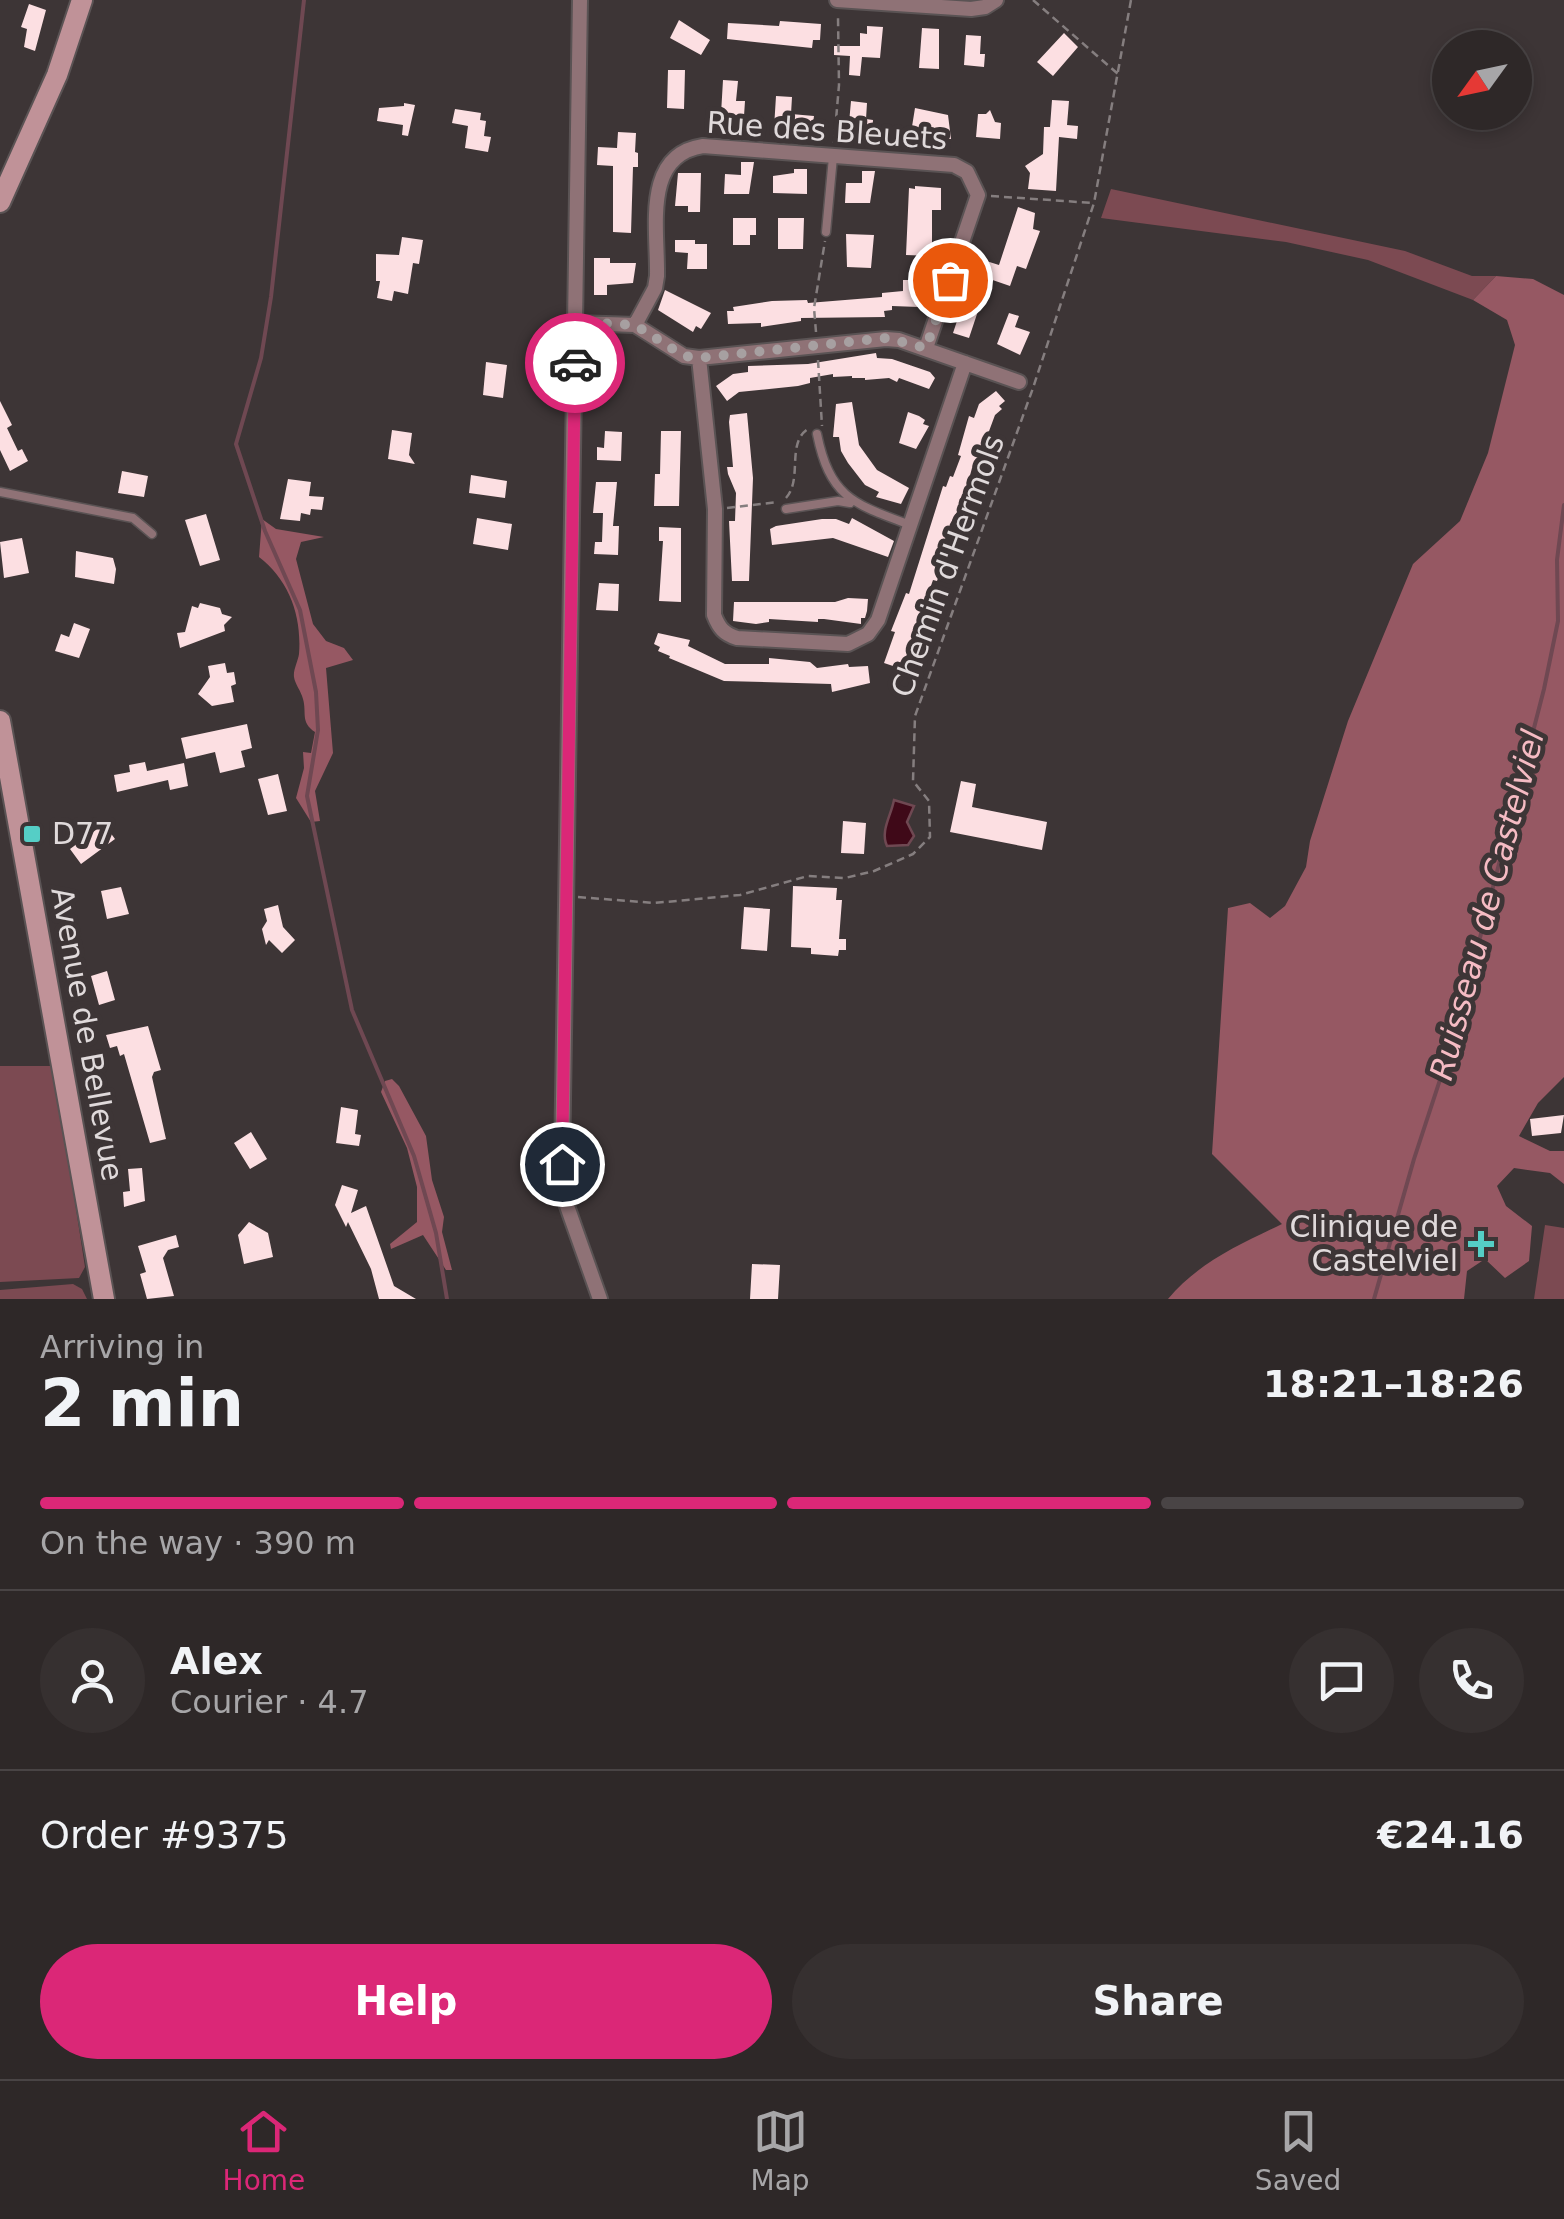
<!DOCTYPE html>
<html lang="en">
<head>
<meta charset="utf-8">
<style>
	:root { --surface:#2e2828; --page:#363030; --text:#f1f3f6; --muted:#a7a6a8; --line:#494445; --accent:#db2777 }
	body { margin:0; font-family:"DejaVu Sans",sans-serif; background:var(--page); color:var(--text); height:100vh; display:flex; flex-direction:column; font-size:38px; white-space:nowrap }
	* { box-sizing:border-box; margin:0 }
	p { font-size:32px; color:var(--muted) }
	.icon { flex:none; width:55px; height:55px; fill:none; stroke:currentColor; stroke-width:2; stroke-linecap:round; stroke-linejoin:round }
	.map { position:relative; height:1299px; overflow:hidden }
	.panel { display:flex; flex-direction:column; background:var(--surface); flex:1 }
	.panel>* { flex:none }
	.needle { width:65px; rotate:237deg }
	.tools { position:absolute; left:1432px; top:30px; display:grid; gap:20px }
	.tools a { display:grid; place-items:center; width:100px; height:100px; border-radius:50%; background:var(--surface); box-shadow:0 5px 15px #0003,0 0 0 2px var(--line); font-size:50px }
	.pin { position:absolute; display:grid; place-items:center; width:85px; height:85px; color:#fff; margin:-42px; border:5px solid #fff; border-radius:50%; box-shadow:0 2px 10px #0007 }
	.courier { position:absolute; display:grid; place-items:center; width:100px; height:100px; margin:-50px; border:8px solid #db2777; border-radius:50%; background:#fff; color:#222; box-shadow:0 2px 12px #0007 }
	.head em { font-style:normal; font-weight:700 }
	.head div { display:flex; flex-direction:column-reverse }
	.head { display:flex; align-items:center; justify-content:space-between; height:170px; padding:0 40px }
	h1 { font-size:65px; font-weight:700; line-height:75px }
	.bar { display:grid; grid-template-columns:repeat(4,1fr); gap:15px 10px; align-content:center; height:120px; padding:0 40px }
	.bar i { height:12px; border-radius:8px; background:var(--line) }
	.bar .current { background:var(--accent) }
	.bar p { grid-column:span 4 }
	.line { display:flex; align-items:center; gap:25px; padding:0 40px; border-top:2px solid var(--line) }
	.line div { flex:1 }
	.round { display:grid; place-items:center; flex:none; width:105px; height:105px; border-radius:52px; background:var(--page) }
	.button { display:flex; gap:20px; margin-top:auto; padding:20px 40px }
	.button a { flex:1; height:115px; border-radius:60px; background:var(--accent); color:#fff; font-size:40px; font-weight:700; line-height:115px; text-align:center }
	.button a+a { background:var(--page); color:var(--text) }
	.dock { display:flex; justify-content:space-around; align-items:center; height:140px; border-top:2px solid var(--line); background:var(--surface); font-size:28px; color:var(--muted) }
	.dock a { display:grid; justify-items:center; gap:5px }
	.dock .current { color:var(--accent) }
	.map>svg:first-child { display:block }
	.green { fill:#7c4a52 }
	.forest { fill:#965863 }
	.water { fill:#3f0918; stroke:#6f4852; stroke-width:2.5 }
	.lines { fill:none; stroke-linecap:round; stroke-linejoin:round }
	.stream { stroke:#6f4852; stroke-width:4 }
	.building { fill:#fcdfe2 }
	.lane-casing { stroke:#5a5354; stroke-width:11 }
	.street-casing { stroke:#5a5354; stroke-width:18 }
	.secondary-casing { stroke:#5a5354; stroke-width:24 }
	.path { stroke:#857e7f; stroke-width:2.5; stroke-dasharray:8 5; stroke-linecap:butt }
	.lane { stroke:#8f7276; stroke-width:8 }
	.street { stroke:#8f7276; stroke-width:14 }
	.secondary { stroke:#c09298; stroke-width:20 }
	.done { stroke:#a7a0a1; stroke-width:10; stroke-dasharray:0 18 }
	.route { stroke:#db2777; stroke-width:12 }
	.poi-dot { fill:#55cec6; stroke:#3d3536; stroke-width:4 }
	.labels { text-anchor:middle; stroke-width:10; stroke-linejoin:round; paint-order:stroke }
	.street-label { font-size:30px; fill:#e0dadb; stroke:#3d3536 }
	.poi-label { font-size:30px; fill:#e0dadb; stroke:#3d3536; text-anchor:start }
	.water-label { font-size:32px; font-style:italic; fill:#f5bbc3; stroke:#3d3536 }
</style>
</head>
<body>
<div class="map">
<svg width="1564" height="1299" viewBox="0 0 1564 1299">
	<rect width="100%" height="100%" fill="#3d3536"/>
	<path class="green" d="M1111,189L1405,251L1472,276H1496L1473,300L1368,260L1286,242L1101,218Z
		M0,1066H54L85,1267L79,1278L0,1282Z
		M1545,1225L1564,1228V1299H1534Z
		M73,1284L82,1289L87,1299H0V1290Z"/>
	<path class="forest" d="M1496,276L1533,279L1564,295V1077L1538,1103L1519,1136L1550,1151H1564V1184L1550,1173L1514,1168L1497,1186L1506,1206L1532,1226L1529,1261L1505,1278L1485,1259L1467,1271L1464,1299H1168C1199,1262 1239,1245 1282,1224L1212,1154L1228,908L1250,903L1270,918L1285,906L1306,867L1310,841L1348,721L1413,564L1460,521L1488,453L1515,345L1507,320L1473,300Z
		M262,519L276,529L324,537L301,542L296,559L313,624L326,641L344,648L353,660L326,668L333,753L315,791L320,821L311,822L296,798L304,768L303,752L311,753L315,732C300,722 307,713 303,699C301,691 295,684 294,677C293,670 298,661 299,654C302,616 289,580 259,557Z
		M392,1079L399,1086L426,1136L432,1180L444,1217L442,1232L452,1270H446L423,1235L391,1249L390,1244L417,1222V1187L407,1148L381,1092L385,1081Z"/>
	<path class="water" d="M894,800L914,806L907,822L914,836L908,845L887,846C880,831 891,816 894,800Z"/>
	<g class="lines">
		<path class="stream" d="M304,0L271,297L261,358L236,444L265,531L300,610L316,692L318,730L307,796L352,1010L414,1156L436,1233L447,1299
			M1374,1299L1414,1159L1456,1031L1544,689L1558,621L1557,560L1564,505"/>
	</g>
	<path class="building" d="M29,4L46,10L35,51L24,47L27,29L21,27Z
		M679,20L710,40L701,55L670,38Z
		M780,21L821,24L820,40H813L812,48L727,39L728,23L779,26Z
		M867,26L883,27L880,58L862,57L860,76L849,75L850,56L834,55V46H860V33L867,34Z
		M922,28L939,29V69L919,68Z
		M1064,33L1078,47L1053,76L1037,62Z
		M966,35L981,36L980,54H985L984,67L964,65Z
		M668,70H685L684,109L667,108Z
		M723,80L738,81L736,101H745L744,116L721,114Z
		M776,96L792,97L791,114L814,116L812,131L774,128Z
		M1052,100L1069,101L1067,125L1078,126L1077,139L1059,137L1056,191L1028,189L1030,173L1025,166L1043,154L1044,127H1050Z
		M851,101L867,103L866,119L873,120L872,136L848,134Z
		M404,103L415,105L408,136L402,135L403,125L377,121L379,108L404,106Z
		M915,108L948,115L951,139H910Z
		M455,109L481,113L480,120L486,121L484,136L491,137L488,152L465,148L468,126L452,123Z
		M990,110L995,122L1001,123L1000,139L976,137L978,114H986Z
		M618,132L636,133L635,152L638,153V167H633L631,233L613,232V166L597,165L598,147L617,148Z
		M741,162H754L749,194H724L725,174L741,175Z
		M794,169H807V194L773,193V176L794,173Z
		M862,171H875L870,203H845L846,183H862Z
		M678,173H701L700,212H688V206H675Z
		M915,186L941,188V210H932V256L906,255L909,188L915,189Z
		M1018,207L1035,213L1033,229L1040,231L1026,269L1017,266L1010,286L978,275L983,260L999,265Z
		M733,218H756V235H750V245H733Z
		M778,218H804L803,249H778Z
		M846,234L874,235L871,268L847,267Z
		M402,237L423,240L419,264L413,263L408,294L394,291L392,301L377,298L380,281H376V254L399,255Z
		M675,240H695V244H707V269H687L688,253L675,252Z
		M594,258H610V263H636L633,283L607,285V295H594Z
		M903,280H918L919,307L892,306V310L884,311L885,317L801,318V321L761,327V323L728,324L727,311H734L733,307L772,301L807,300L808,303L882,297V293L903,291Z
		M665,290L711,313L701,329L696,326L693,332L658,310Z
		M966,294L982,299L969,338L953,333Z
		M1009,313L1019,316L1015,327L1030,332L1020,355L997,344Z
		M876,353L877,358L892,359L930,372L935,378L929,389L899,378L897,382L889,378L865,380V378H852V376L833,377V374L810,378V383L798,386L739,392L727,401L716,386L733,374L748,372V366L808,364Z
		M486,362L507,365L503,398L483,395Z
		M996,391L1005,401L999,406L1002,409L995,415L975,469L972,468L960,513L957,512L950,524L942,548L945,550L940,561L943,563L937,581L933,580L902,669L884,663L895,632L891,631L906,593L909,594L943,486L946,487L950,476L953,477L961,456L958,455L969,416L974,418L979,404Z
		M0,401L12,425L7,428L18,451L22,449L28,461L10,471L0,450Z
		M852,402L859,445L877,470L909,488L901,504L876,497L879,492L865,485L848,463L841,451L839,437H833L836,404Z
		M908,412L919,416L925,420L923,424L929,426L916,449L899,443Z
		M747,413L753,478L749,581H732L729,521H735L736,493L728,474L727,467H733L729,422L730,415Z
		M392,430L412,433L409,455L415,464L388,459Z
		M605,431L622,432L621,461L597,460V447L604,448Z
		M661,431H681L679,506H654L655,474H660Z
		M122,471L148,476L144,497L118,493Z
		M471,475L507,481L505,498L469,493Z
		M288,479L311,482L309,496L324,497L322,510L311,509L310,515L301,513L300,521L280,519Z
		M596,482H617L613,526H619L618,555L594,554L595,542H602L603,513H593Z
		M206,514L220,560L200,566L185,520Z
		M477,518L512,524L508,550L473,544Z
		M852,518L894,541L888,557L833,538L772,545L770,529L776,526L822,519H836L849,524Z
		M659,527L681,528V602L659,601L663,541H659Z
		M22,538L29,573L4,578L0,542Z
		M76,551L113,558L116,569L114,584L75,577Z
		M599,583L619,584L618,611L596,610Z
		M848,598L868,599L867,611L865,618H861V624L824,619H818V622L769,619V622L756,624L733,621L734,602H835Z
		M200,603L220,608L222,614L232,617L224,625L225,631L180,648L177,633L185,632L192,606L198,608Z
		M74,623L90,629L79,658L55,651L61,634L69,637Z
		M658,633L690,640L688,646L725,664H769V658L810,662L817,668L848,664L849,667L868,666L870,683L832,692L831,684L724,681L669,658L670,656L658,651L660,647L654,644Z
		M225,663L227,673L234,672L236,684L231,686L234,702L212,706L198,694L210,677L208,666Z
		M247,724L252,748L241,751L245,767L220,773L215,752L186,759L181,738Z
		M145,762L147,771L184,763L188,786L170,790L168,780L117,792L114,775L130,772L129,765Z
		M278,774L287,811L268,815L258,779Z
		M961,781L976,784L972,807L1047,822L1042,850L950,832Z
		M843,821L866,823L864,854L841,853Z
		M104,824L115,839L81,864L70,849Z
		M793,886L837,888L836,900H842L839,939H846V950H839L838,956L811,954V948L791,947Z
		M121,887L129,914L107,919L101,891Z
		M278,905L283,927L295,940L282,953L269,940L266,945L262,929L267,921L264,909Z
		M744,907L770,909L767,951L741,949Z
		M107,971L115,1000L99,1005L91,976Z
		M148,1026L161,1070L154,1072L152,1077L166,1139L150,1143L124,1054L120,1056L117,1046L110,1048L106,1035Z
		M341,1107L358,1110L355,1134L361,1135L359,1146L336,1143Z
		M1564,1115L1561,1133L1532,1136L1530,1119Z
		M251,1132L267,1159L250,1169L234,1143Z
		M142,1168L145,1201L124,1207L123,1192L130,1191L128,1169Z
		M342,1185L358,1190L351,1213L366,1206L394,1286L416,1299H379L371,1269L348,1222L346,1227L335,1205Z
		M249,1222L268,1233L273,1257L244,1264L238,1235Z
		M176,1235L179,1247L168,1250L163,1258L174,1296L147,1299L140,1274L146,1272L138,1246Z
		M752,1264L780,1265L778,1299H750Z"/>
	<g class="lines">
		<g class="lane-casing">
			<path id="lane" d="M826,232L833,157
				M817,434C830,498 854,504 910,525
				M0,492L133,518L152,534
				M786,509L838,501L850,503"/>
		</g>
		<g class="street-casing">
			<path id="street" d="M580,0L562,1164L567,1206L600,1299
				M837,0L971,9L985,7L996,0
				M576,323L635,325L684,356L699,358L886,339L899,340L1019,382
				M635,325L655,288L657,276C658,229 642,155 703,146L954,165L967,172L978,195L926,348
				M699,358L715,509L714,615C719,628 724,634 737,638L848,644L868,634L878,620L965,363"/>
		</g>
		<g class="secondary-casing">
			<path id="secondary" d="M0,202L57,75L82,0
				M0,721L104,1299"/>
		</g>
		<path class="path" d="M1033,0L1118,74
			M834,143L839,85L838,17
			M991,196L1093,203
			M816,332L814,308L825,241
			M818,360L822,426
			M786,498C803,479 786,443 808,429
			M727,508L778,502
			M578,897L654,903L740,895L808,876L845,878L874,871L913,854L930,837L929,801L913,781L915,716L1033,388L1094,203L1131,0"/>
		<use href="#lane" class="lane"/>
		<use href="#street" class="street"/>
		<use href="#secondary" class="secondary"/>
	</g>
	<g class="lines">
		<path class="done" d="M575,363L576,322L635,325L684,356L699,358L886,338L926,348L950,280"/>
		<path class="route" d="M562,1164L575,363"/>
	</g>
	<g class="poi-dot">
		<rect x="22" y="824" width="20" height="20" rx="5"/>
		<path d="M1476 1229h10v10h10v10h-10v10h-10v-10h-10v-10h10z"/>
	</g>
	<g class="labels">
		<g class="street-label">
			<text transform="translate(827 131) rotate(4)" y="10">Rue des Bleuets</text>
			<text transform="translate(948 566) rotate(-70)" y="10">Chemin d'Hermols</text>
			<text transform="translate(87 1034) rotate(80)" y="10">Avenue de Bellevue</text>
		</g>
		<g class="poi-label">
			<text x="52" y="844">D77</text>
			<text x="1458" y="1237" text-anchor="end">Clinique de<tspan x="1458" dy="34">Castelviel</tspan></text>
		</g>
		<g class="water-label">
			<text transform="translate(1487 905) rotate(-75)" y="11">Ruisseau de Castelviel</text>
		</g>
	</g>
</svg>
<div class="tools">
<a><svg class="needle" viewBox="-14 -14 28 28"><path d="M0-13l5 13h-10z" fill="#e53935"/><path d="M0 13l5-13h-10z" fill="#a7a6a8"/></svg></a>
</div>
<div class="pin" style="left:950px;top:280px;background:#ea580c"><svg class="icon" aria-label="bag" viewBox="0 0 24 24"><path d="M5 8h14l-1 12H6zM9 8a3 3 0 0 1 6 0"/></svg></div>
<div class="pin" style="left:562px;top:1164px;background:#1f2937"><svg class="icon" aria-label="home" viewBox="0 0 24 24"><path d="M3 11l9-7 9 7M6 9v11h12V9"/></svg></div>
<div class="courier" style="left:575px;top:363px"><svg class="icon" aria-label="car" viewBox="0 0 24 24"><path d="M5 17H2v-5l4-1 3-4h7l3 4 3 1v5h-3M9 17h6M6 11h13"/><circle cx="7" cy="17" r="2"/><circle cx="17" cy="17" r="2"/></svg></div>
</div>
<section class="panel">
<div class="head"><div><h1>2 min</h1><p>Arriving in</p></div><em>18:21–18:26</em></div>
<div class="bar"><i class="current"></i><i class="current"></i><i class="current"></i><i></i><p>On the way · 390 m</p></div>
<div class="line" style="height:180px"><a class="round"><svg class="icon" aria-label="person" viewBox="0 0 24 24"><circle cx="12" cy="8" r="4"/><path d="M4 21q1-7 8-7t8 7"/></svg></a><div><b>Alex</b><p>Courier · 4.7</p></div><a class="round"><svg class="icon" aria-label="chat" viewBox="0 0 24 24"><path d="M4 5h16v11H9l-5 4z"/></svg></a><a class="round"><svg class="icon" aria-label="phone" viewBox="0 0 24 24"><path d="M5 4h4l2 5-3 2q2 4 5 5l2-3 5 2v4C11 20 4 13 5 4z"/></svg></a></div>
<div class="line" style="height:130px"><div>Order #9375</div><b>€24.16</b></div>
<div class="button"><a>Help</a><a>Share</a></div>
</section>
<nav class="dock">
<a class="current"><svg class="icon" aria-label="home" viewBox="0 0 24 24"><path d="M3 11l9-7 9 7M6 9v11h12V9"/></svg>Home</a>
<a><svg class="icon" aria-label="map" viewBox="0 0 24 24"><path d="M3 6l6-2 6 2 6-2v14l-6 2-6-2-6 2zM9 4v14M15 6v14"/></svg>Map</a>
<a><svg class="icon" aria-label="saved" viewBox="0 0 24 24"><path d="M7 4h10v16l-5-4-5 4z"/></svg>Saved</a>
</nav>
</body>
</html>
